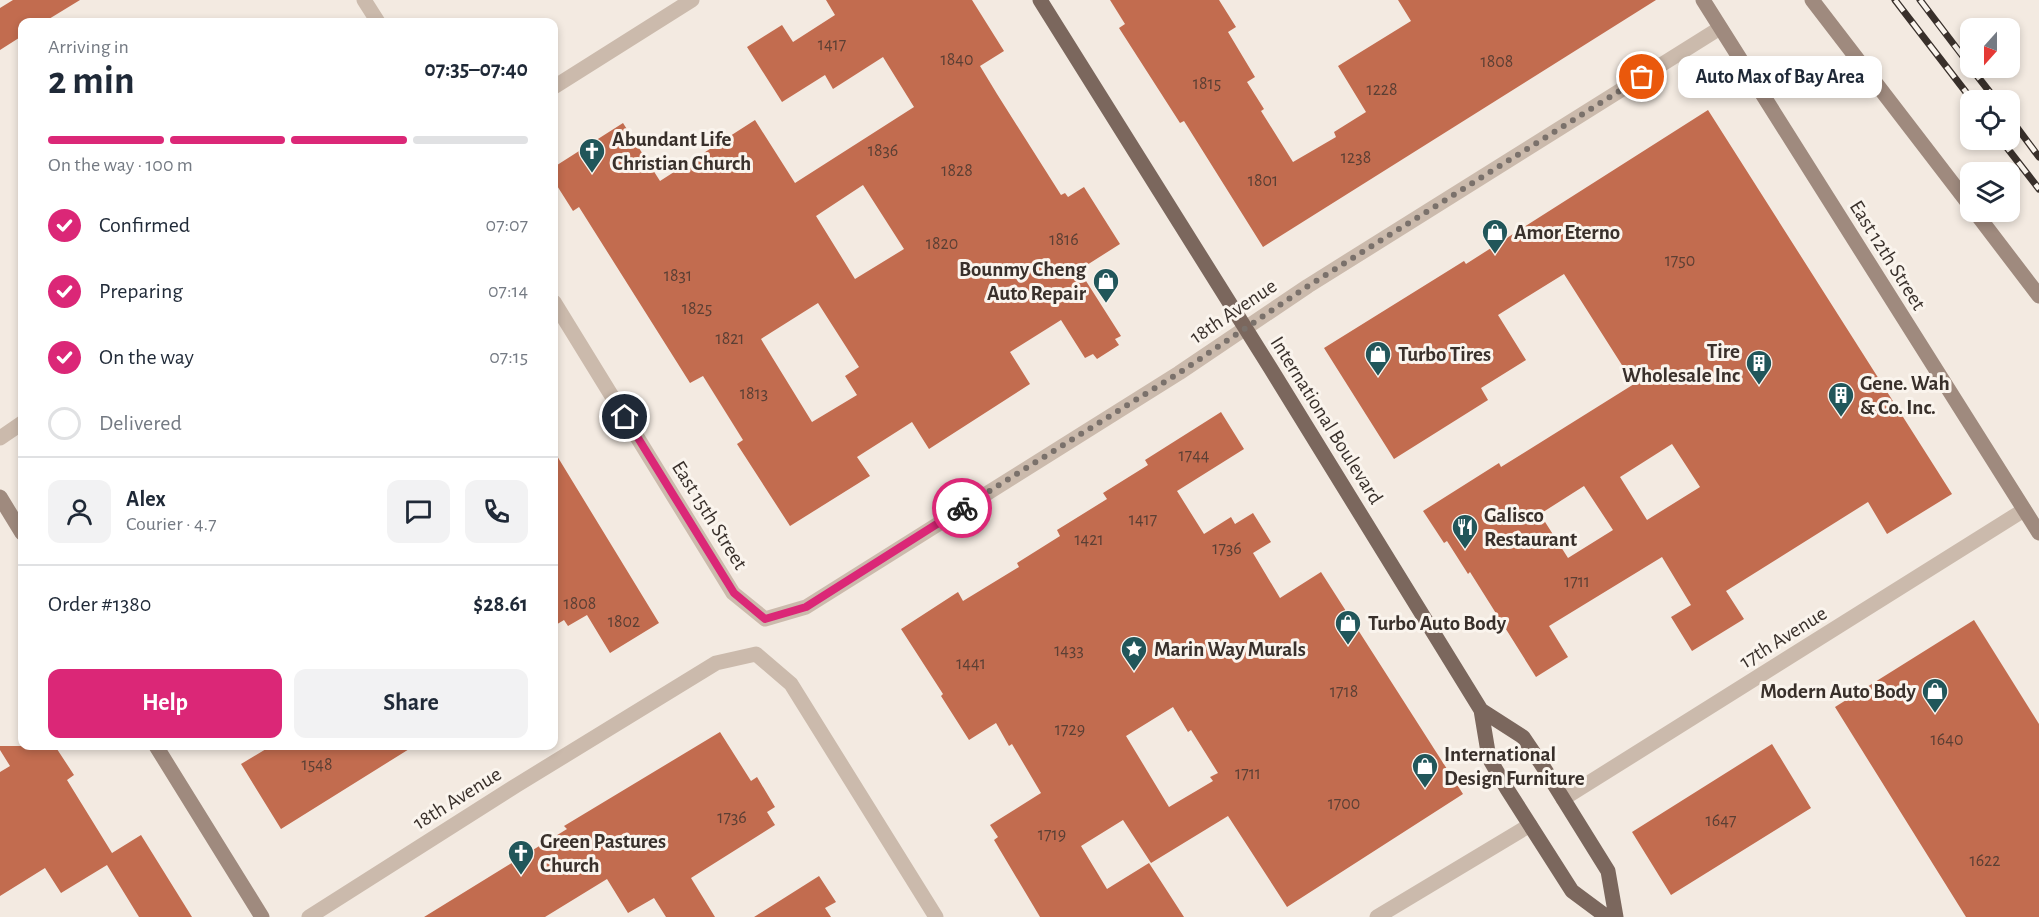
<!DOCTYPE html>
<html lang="en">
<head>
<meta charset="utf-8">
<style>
	:root { --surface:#fff; --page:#f2f2f3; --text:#1f2937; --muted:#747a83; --line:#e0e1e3; --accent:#db2777 }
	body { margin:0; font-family:"Alegreya Sans",sans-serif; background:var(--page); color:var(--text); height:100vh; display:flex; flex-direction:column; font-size:22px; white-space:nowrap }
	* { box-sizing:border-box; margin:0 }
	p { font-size:20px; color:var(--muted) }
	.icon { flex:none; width:33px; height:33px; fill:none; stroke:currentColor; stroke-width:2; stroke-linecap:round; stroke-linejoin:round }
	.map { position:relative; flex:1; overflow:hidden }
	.panel { position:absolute; left:18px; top:18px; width:540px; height:732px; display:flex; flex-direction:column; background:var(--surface); border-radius:12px; box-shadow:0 3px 9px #0003 }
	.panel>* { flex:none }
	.needle { width:39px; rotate:201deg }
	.controls { position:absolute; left:1960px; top:18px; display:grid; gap:12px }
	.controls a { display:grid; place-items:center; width:60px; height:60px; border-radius:12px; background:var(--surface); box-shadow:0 3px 9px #0003; font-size:30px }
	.pin { position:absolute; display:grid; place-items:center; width:51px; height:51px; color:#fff; margin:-26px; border:3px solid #fff; border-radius:50%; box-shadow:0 2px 6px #0007 }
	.courier { position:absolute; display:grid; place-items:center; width:60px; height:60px; margin:-30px; border:4px solid #db2777; border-radius:50%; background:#fff; color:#222; box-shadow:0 2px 8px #0007 }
	.bubble { position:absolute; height:42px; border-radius:12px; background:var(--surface); box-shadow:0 3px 9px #0003; font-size:20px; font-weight:600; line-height:42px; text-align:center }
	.summary em { font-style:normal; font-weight:600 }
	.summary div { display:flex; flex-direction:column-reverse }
	.summary { display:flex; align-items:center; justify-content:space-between; height:102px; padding:0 30px }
	h1 { font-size:39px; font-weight:600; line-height:45px }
	.bar { display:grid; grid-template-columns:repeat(4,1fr); gap:9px 6px; align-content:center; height:72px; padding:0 30px }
	.bar i { height:8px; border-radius:4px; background:var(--line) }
	.bar .on { background:var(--accent) }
	.bar p { grid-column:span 4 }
	.line { display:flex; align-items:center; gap:15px; padding:0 30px; border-top:2px solid var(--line) }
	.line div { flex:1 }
	.round { display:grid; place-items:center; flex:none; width:63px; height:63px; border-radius:12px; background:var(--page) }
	ol { padding:0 30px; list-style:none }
	li { display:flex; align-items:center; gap:18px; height:66px }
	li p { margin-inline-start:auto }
	li .icon { padding:6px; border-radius:50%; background:var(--accent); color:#fff; stroke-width:4 }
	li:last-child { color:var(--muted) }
	li i { width:33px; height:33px; border:3px solid var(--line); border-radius:50% }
	.action { display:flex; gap:12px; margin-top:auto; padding:12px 30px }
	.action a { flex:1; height:69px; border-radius:12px; background:var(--accent); color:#fff; font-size:24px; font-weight:600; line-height:69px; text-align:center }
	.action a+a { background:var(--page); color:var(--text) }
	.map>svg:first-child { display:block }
	.building { fill:#c26c4f; fill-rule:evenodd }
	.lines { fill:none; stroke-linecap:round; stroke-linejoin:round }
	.minor { stroke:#cbbaac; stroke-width:15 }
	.secondary { stroke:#9f8a7e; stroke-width:15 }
	.primary { stroke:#7b675d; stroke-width:15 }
	.rail-casing { stroke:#39302b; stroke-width:7 }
	.rail { stroke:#faf4ed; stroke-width:4.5; stroke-dasharray:14; stroke-linecap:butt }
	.done { stroke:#7a716b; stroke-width:6; stroke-dasharray:0 10.8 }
	.route { stroke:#db2777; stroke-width:8 }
	.labels { text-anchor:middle; stroke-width:6; stroke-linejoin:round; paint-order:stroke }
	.number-label { font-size:18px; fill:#5b3f34 }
	.poi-label { font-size:21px; font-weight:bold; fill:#39302b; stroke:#faf4ed; text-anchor:start }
	.street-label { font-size:21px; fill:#39302b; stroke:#faf4ed }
</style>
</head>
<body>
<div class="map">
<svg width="2039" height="917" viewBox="0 0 2039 917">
	<rect width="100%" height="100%" fill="#f3eae1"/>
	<path class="building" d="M13,0H80L44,22H22V36L0,50V8Z
		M826,0H972L1004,51L980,66L997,94L1061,195L1065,193L1068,197L1084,187L1120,244L1079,270L1121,336L1115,339L1119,345L1097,359L1093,354L1085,358L1061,320L1010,352L1030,384L929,449L912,422L857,457L870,476L790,526L737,444L743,440L703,376L690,383L579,207L573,211L554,181V167L623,123L660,181L755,120L795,183L914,107L883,57L833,89L825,75L782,102L747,47L782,25L793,42L835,15ZM863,185L904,249L855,279L816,216ZM818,303L859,367L845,376L857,395L812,422L761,339Z
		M1110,0H1219L1236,27L1228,32L1255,77L1247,82L1264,109L1261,111L1293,162L1336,137L1334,132L1366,112L1338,66L1411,21L1398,0H1656L1263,247L1184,121L1180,123L1119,28L1125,24Z
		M1708,110L1952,494L1887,534L1868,502L1726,591L1744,619L1692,651L1671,617L1691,605L1662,557L1549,626L1568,657L1536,677L1470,572L1468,574L1447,541L1444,543L1423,511L1499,463L1501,467L1634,384L1564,274L1498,315L1526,360L1481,388L1488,400L1394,459L1324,348L1464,261L1466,264ZM1672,444L1700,487L1647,520L1620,477ZM1584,486L1613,530L1568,558L1540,514Z
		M1221,412L1244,449L1177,491L1204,534L1231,517L1235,524L1253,513L1271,542L1253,553L1280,598L1321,572L1463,794L1287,907L1228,816L1151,863L1123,820L1081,846L1107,889L1149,863L1184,917H1040L994,840L998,837L990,825L1041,793L1012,744L1009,746L996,723L969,740L941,696L943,694L901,629L958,592L963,601L1019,567L1017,563L1060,536L1057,530L1107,499L1103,493L1148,465L1145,460ZM1173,707L1188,732L1191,730L1218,773L1210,777L1213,781L1169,807L1126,736Z
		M554,451L659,623L610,653L587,615L568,626L564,620L554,626Z
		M1974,620L2039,724V917H1966L1835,707Z
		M720,732L751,781L757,777L775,807L767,812L775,825L691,878L715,917H666L654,898L628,913L607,879L545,917H424L567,829L564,826Z
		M1772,744L1811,808L1671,895L1632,832Z
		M0,746H55L74,775L67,780L112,853L141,835L192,917H139L107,865L61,893L45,868L0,896V772L10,766L0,750Z
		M271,746H414L281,829L241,764Z
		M819,876L836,902L825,908L831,917H754Z"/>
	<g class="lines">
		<path class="minor" d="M364,0L378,22
			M554,87L692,0
			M554,302L733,593L765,619L806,607L1179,373L1308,286L1720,28
			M0,438L22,423
			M1563,799L2024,510
			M309,917L517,785L716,663L756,654L791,684L936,917
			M1377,917L1530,825"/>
		<path class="secondary" d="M1703,0L2039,533
			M1812,0L1971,207
			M1975,212L2039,296
			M0,497L22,533
			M156,746L262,917"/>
		<path class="primary" d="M1040,0L1271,369L1481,710L1489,758L1507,789L1572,891L1607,917
			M1481,710L1523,737L1544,768L1608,871L1616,917"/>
		<g class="rail-casing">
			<path id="rail" d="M1895,0L1972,100
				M1920,0L1971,67
				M1971,68L1996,100
				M2010,118L2039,157
				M2001,140L2039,189"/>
		</g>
		<use href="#rail" class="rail"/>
	</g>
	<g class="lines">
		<path class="done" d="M962,508L1179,373L1308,286L1642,77"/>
		<path class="route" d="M625,417L734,593L765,619L806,607L962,508"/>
	</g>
	<defs>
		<g id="church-pin" transform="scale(1.35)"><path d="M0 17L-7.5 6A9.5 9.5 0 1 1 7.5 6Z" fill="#21565a" stroke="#faf4ed"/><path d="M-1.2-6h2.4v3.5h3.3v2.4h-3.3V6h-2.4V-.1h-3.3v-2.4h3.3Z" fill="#fff"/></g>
		<g id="shop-pin" transform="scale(1.35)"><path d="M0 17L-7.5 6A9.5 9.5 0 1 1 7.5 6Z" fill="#21565a" stroke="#faf4ed"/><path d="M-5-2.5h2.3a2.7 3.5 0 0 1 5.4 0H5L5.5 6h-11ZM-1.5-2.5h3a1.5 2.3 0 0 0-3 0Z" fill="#fff"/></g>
		<g id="building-pin" transform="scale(1.35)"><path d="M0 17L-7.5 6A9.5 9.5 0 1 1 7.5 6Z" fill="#21565a" stroke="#faf4ed"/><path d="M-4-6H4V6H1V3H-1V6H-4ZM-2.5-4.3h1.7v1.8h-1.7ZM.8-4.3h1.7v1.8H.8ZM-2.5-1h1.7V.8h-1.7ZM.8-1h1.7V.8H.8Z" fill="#fff"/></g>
		<g id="restaurant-pin" transform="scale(1.35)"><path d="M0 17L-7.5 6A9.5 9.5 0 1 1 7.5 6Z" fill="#21565a" stroke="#faf4ed"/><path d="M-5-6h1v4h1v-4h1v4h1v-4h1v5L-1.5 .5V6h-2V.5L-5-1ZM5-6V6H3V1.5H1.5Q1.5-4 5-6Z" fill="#fff"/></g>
		<g id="sight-pin" transform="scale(1.35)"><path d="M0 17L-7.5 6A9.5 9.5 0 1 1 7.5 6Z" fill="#21565a" stroke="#faf4ed"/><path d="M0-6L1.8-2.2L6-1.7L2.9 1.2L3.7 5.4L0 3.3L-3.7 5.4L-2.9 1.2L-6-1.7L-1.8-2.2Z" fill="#fff"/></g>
	</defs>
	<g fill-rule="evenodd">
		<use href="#church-pin" x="592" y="151"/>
		<use href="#shop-pin" x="1495" y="232"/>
		<use href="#shop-pin" x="1106" y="281"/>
		<use href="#shop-pin" x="1378" y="354"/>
		<use href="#building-pin" x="1759" y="363"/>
		<use href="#building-pin" x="1841" y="395"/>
		<use href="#restaurant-pin" x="1465" y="527"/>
		<use href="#shop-pin" x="1348" y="623"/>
		<use href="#sight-pin" x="1134" y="649"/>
		<use href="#shop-pin" x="1935" y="691"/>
		<use href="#shop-pin" x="1425" y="766"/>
		<use href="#church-pin" x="521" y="853"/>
	</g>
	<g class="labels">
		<g class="number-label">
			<text x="832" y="50">1417</text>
			<text x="957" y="65">1840</text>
			<text x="1497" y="67">1808</text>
			<text x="1207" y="89">1815</text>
			<text x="1382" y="95">1228</text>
			<text x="883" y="156">1836</text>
			<text x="1356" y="163">1238</text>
			<text x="957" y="176">1828</text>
			<text x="1263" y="186">1801</text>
			<text x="1064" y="245">1816</text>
			<text x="942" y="249">1820</text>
			<text x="1680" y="266">1750</text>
			<text x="678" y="281">1831</text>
			<text x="697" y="314">1825</text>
			<text x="730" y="344">1821</text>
			<text x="754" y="399">1813</text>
			<text x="1194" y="461">1744</text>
			<text x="1143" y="525">1417</text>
			<text x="1089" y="545">1421</text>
			<text x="1227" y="554">1736</text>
			<text x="1577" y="587">1711</text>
			<text x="580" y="609">1808</text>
			<text x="624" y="627">1802</text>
			<text x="1069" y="656">1433</text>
			<text x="971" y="669">1441</text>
			<text x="1344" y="697">1718</text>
			<text x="1070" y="735">1729</text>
			<text x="1947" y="745">1640</text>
			<text x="317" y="770">1548</text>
			<text x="1248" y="779">1711</text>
			<text x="1344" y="809">1700</text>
			<text x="732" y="823">1736</text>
			<text x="1721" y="826">1647</text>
			<text x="1052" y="840">1719</text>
			<text x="1985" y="866">1622</text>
		</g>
		<g class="poi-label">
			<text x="612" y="146">Abundant Life<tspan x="612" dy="24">Christian Church</tspan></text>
			<text x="1514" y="239">Amor Eterno</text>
			<text x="1086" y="276" text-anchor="end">Bounmy Cheng<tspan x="1086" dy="24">Auto Repair</tspan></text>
			<text x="1740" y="358" text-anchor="end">Tire<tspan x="1740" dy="24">Wholesale Inc</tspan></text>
			<text x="1398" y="361">Turbo Tires</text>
			<text x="1860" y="390">Gene. Wah<tspan x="1860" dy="24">&amp; Co. Inc.</tspan></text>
			<text x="1484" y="522">Galisco<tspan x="1484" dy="24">Restaurant</tspan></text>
			<text x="1368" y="630">Turbo Auto Body</text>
			<text x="1154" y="656">Marin Way Murals</text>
			<text x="1916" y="698" text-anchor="end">Modern Auto Body</text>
			<text x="1444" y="761">International<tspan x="1444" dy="24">Design Furniture</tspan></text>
			<text x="540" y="848">Green Pastures<tspan x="540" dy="24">Church</tspan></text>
		</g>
		<g class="street-label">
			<text transform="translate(1888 255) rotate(58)" y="7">East 12th Street</text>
			<text transform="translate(1233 311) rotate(-34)" y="7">18th Avenue</text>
			<text transform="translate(1327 420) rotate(58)" y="7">International Boulevard</text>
			<text transform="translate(710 515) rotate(58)" y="7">East 15th Street</text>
			<text transform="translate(1783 637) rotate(-32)" y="7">17th Avenue</text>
			<text transform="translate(457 798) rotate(-32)" y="7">18th Avenue</text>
		</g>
	</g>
</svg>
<div class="controls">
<a><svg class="needle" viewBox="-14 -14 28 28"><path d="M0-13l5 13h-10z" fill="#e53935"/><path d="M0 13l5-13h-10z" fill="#747a83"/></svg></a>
<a><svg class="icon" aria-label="locate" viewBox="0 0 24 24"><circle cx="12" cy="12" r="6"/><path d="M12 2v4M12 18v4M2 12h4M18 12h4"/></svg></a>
<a><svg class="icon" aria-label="layers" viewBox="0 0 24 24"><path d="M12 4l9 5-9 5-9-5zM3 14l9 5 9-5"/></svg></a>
</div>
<div class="pin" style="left:1642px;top:77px;background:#ea580c"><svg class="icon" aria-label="bag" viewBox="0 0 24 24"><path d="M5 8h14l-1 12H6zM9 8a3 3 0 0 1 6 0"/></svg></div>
<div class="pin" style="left:625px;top:417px;background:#1f2937"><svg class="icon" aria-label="home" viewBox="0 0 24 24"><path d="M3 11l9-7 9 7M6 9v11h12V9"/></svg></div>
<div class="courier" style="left:962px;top:508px"><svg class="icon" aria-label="bike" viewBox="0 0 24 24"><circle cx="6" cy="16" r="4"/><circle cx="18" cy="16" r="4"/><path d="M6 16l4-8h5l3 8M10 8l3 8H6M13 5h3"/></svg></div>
<div class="bubble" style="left:1678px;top:56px;width:204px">Auto Max of Bay Area</div>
<section class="panel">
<div class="summary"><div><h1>2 min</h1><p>Arriving in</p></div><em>07:35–07:40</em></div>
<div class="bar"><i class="on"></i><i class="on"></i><i class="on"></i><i></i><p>On the way · 100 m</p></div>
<ol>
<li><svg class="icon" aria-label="check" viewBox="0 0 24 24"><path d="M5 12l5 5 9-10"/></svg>Confirmed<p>07:07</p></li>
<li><svg class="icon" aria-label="check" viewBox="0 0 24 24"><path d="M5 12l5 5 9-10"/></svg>Preparing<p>07:14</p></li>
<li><svg class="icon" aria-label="check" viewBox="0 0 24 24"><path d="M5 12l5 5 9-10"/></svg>On the way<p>07:15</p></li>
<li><i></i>Delivered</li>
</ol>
<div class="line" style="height:108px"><a class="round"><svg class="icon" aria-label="person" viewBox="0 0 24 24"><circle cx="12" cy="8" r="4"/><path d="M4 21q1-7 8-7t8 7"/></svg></a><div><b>Alex</b><p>Courier · 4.7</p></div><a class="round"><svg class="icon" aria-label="chat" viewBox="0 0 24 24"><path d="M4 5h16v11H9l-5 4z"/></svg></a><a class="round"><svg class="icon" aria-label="phone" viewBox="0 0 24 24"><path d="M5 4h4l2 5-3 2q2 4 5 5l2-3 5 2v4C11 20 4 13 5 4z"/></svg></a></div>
<div class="line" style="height:78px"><div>Order #1380</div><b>$28.61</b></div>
<div class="action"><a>Help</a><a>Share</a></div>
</section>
</div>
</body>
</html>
